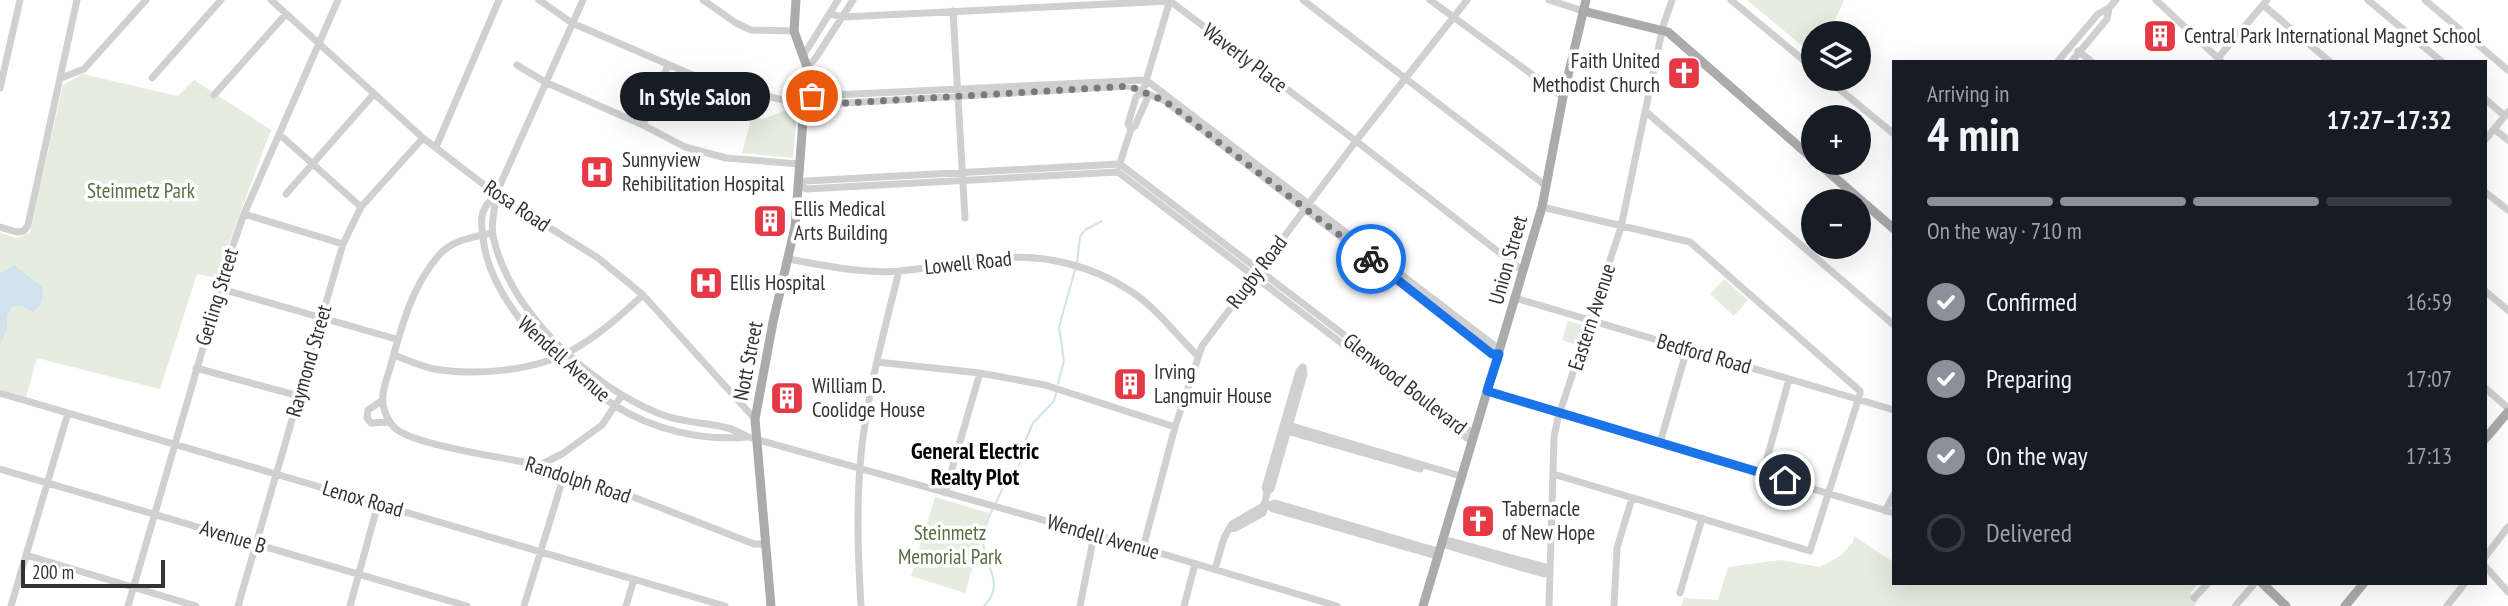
<!DOCTYPE html>
<html lang="en">
<head>
<meta charset="utf-8">
<style>
	:root { --surface:#171b24; --page:#20242c; --text:#f1f3f6; --muted:#9ea1a6; --line:#363941; --accent:#8c9099 }
	body { margin:0; font-family:"PT Sans Narrow",sans-serif; background:var(--page); color:var(--text); height:100vh; display:flex; flex-direction:column; font-size:26px; white-space:nowrap }
	* { box-sizing:border-box; margin:0 }
	p { font-size:23px; color:var(--muted) }
	.icon { flex:none; width:38px; height:38px; fill:none; stroke:currentColor; stroke-width:2; stroke-linecap:round; stroke-linejoin:round }
	.map { position:relative; flex:1; overflow:hidden }
	.drawer { position:absolute; left:1892px; top:60px; width:595px; height:525px; display:flex; flex-direction:column; background:var(--surface); border-radius:0px; box-shadow:0 7px 28px #0002 }
	.drawer>* { flex:none }
	.fabs { position:absolute; left:1801px; top:21px; display:grid; gap:14px }
	.fabs a { display:grid; place-items:center; width:70px; height:70px; border-radius:50%; background:var(--surface); box-shadow:0 7px 28px #0002; font-size:35px }
	.scale { position:absolute; left:21px; bottom:18px; width:144px; box-sizing:border-box; padding-left:7px; border:4px solid #333; border-top:0; font-size:19px; line-height:24px; white-space:nowrap; color:#333; -webkit-text-stroke:5px #fff; paint-order:stroke }
	.pin { position:absolute; display:grid; place-items:center; width:60px; height:60px; color:#fff; margin:-30px; border:4px solid #fff; border-radius:50%; box-shadow:0 2px 7px #0007 }
	.courier { position:absolute; display:grid; place-items:center; width:70px; height:70px; margin:-35px; border:5px solid #1a73e8; border-radius:50%; background:#fff; color:#222; box-shadow:0 2px 9px #0007 }
	.bubble { position:absolute; height:49px; border-radius:24px; background:var(--surface); box-shadow:0 7px 28px #0002; font-size:23px; font-weight:600; line-height:49px; text-align:center }
	.overview em { font-style:normal; font-weight:600 }
	.overview div { display:flex; flex-direction:column-reverse }
	.overview { display:flex; align-items:center; justify-content:space-between; height:119px; padding:0 35px }
	h1 { font-size:46px; font-weight:600; line-height:52px }
	.bar { display:grid; grid-template-columns:repeat(4,1fr); gap:10px 7px; align-content:center; height:84px; padding:0 35px }
	.bar i { height:9px; border-radius:5px; background:var(--line) }
	.bar .current { background:var(--accent) }
	.bar p { grid-column:span 4 }
	ol { padding:0 35px; list-style:none }
	li { display:flex; align-items:center; gap:21px; height:77px }
	li p { margin-inline-start:auto }
	li .icon { padding:7px; border-radius:50%; background:var(--accent); color:#fff; stroke-width:4 }
	li:last-child { color:var(--muted) }
	li i { width:38px; height:38px; border:4px solid var(--line); border-radius:50% }
	.map>svg:first-child { display:block }
	.green { fill:#e6ecdf }
	.water { fill:#cfe2ee }
	.lines { fill:none; stroke-linecap:round; stroke-linejoin:round }
	.stream { stroke:#cfe2ee; stroke-width:2 }
	.minor { stroke:#d0d0d0; stroke-width:7 }
	.major { stroke:#ababab; stroke-width:9 }
	.done { stroke:#7a7a7a; stroke-width:7; stroke-dasharray:0 12.6 }
	.route { stroke:#1a73e8; stroke-width:9 }
	.labels { text-anchor:middle; stroke-width:7; stroke-linejoin:round; paint-order:stroke }
	.poi-label { font-size:21px; fill:#333; stroke:#fff; text-anchor:start }
	.street-label { font-size:21px; fill:#333; stroke:#fff }
	.park-label { font-size:21px; fill:#56703f; stroke:#fff }
	.neighbourhood-label { font-size:23px; font-weight:bold; fill:#000; stroke:#fff }
</style>
</head>
<body>
<div class="map">
<svg width="2508" height="606" viewBox="0 0 2508 606">
	<rect width="100%" height="100%" fill="#fff"/>
	<path class="green" d="M1747,0H1844L1829,33H1813V55Z
		M82,74L178,96L194,80L271,130L216,278L197,274L160,389L37,358L26,397L0,389V233L17,238L30,233L63,85Z
		M783,111L797,113L793,158L742,153L752,116L764,119Z
		M1724,279L1748,300L1734,316L1710,294Z
		M1568,321L1583,325L1576,345L1562,340Z
		M935,497L989,513L965,593L911,576Z
		M1854,536L1893,562L1894,583H2199L2190,593L2198,601L2194,606H1681L1684,598L1718,600L1728,567L1780,560L1820,567L1840,556L1853,542Z"/>
	<path class="water" d="M14,265L42,287C44,299 42,304 33,312L22,306H12L7,315V330L0,344V273Z"/>
	<g class="lines">
		<path class="stream" d="M1077,262L1080,237L1085,230L1102,221
			M1058,384L1064,361L1059,327L1075,270
			M995,505L1005,483L1017,470L1024,455L1023,446L1033,423L1054,401L1057,390
			M984,606C1006,584 985,567 983,542C983,533 988,518 992,510"/>
		<path class="minor" d="M271,0L423,138L496,194L598,258L620,276L643,295L755,419
			M539,0L572,23L709,82L799,104L812,96L1146,80L1495,346L1499,354
			M583,0L496,194C491,200 483,207 482,216C481,223 482,231 483,237C489,303 562,371 614,405C653,430 702,441 747,437
			M703,0L736,23L751,30L794,31
			M1303,0L1546,186
			M1430,0L1563,97
			M1549,0L1583,11
			M1731,0L1813,68
			M2156,0L2221,61
			M2368,0L2441,61
			M2425,0L2508,70
			M2263,5L2329,61
			M953,11L965,218
			M830,14L843,17L1170,1L1356,141L1523,271
			M2078,51L2091,61
			M803,56L838,0
			M2218,58L2267,0
			M2058,61L2098,14L2109,8L2116,0
			M2072,61L2107,19L2109,8
			M517,65L545,82L643,125L685,147L726,158L800,164
			M807,67L815,59L853,0
			M61,78L84,69L146,0
			M152,78L221,0
			M1827,79L1894,134
			M0,88L20,0
			M214,95L286,14
			M2485,99L2505,116
			M805,101L812,105L1129,86L1165,101L1492,354H1499
			M1645,111L1894,325
			M643,125L668,65
			M1131,129L1128,124L1136,97L1143,91L1170,0
			M2494,129L2508,140
			M279,134L361,207
			M2485,140L2508,112
			M436,147L499,0
			M1119,166L1131,129L1135,126L1147,99L1144,92
			M799,185L806,181L1120,164L1470,431L1472,437
			M799,185L806,189L1118,172L1438,417L1468,439L1472,437
			M2485,192L2508,210
			M286,194L373,95
			M496,194C496,208 490,222 493,236C510,313 589,385 660,414C682,423 706,422 728,428C735,430 742,434 748,437L1143,548L1337,606
			M1542,207L1690,242L1860,391V394L1810,551L1553,474
			M244,214L343,244
			M0,227L17,232L24,231L28,225L77,0
			M492,233C473,237 452,240 439,255C411,287 401,329 390,368C387,379 381,392 383,404C384,412 389,423 395,428C412,445 511,459 540,465L555,472L623,493L754,544H766
			M789,259C826,266 863,274 900,271C934,268 967,260 1001,258C1045,254 1092,266 1129,290C1156,307 1175,334 1198,356
			M218,288L396,339
			M2485,291L2508,310
			M1515,298L1894,410
			M394,355C407,360 420,366 434,369C475,376 534,371 571,351C598,336 620,316 643,295
			M877,362L980,373L1045,385L1175,427
			M196,368L299,396
			M2485,388L2508,408
			M1487,392L1894,513
			M0,393L725,606
			M383,400L368,410L367,418L371,423L390,422
			M1285,424L1457,475L1461,478
			M1283,430L1420,469
			M1660,443L1687,349
			M540,465L562,454L602,425L622,395
			M0,469L467,606
			M1763,473L1789,379
			M1267,492L1271,489L1304,374L1303,367
			M945,493L980,373
			M1264,503L1273,509L1433,555L1439,554
			M1269,505L1275,503L1434,550L1439,554
			M1885,511L1894,494
			M1229,529L1236,528L1263,513L1267,492L1265,488L1299,371L1303,367
			M1443,541L1448,546L1544,574L1550,572
			M1443,541H1450L1545,567L1550,572
			M1143,548L1175,427L1202,346L1356,141L1467,0
			M26,555L196,606
			M2485,557L2508,527
			M2485,566L2508,592
			M1215,569L1224,538L1232,524L1263,506
			M1680,593L1702,518
			M2194,598L2208,583
			M2236,605L2255,583
			M11,606L68,413
			M128,606L232,248L244,214L338,0
			M238,606L343,244L361,207L423,138
			M350,606L378,504
			M524,606L564,475
			M626,606L634,579
			M861,606C858,556 856,506 861,455C867,393 884,332 899,271
			M1080,606L1094,535
			M1184,606L1195,564
			M1549,606L1554,437L1558,418L1621,227L1663,26L1672,0
			M1614,606L1617,548L1632,498
			M2447,606L2465,583"/>
		<path class="major" d="M1583,11L1668,32L1813,159
			M1818,163L1894,229
			M2485,439L2508,412
			M2262,583L2286,606
			M771,606L755,419L773,322L795,227L807,67L794,31L796,0
			M1423,606L1542,207L1563,97L1586,0
			M2345,606L2364,583"/>
	</g>
	<g class="lines">
		<path class="done" d="M812,96L805,101L812,105L1129,86L1165,101L1371,259"/>
		<path class="route" d="M1371,259L1492,354H1499L1487,391L1785,480"/>
	</g>
	<defs>
		<g id="building-square" transform="scale(1.75)"><rect x="-9" y="-9" width="18" height="18" rx="4" fill="#e63946" stroke="#fff"/><path d="M-4-6H4V6H1V3H-1V6H-4ZM-2.5-4.3h1.7v1.8h-1.7ZM.8-4.3h1.7v1.8H.8ZM-2.5-1h1.7V.8h-1.7ZM.8-1h1.7V.8H.8Z" fill="#fff"/></g>
		<g id="church-square" transform="scale(1.75)"><rect x="-9" y="-9" width="18" height="18" rx="4" fill="#e63946" stroke="#fff"/><path d="M-1.2-6h2.4v3.5h3.3v2.4h-3.3V6h-2.4V-.1h-3.3v-2.4h3.3Z" fill="#fff"/></g>
		<g id="hospital-square" transform="scale(1.75)"><rect x="-9" y="-9" width="18" height="18" rx="4" fill="#e63946" stroke="#fff"/><path d="M-5-5h3v3.5h4V-5h3V5h-3V1.5h-4V5h-3Z" fill="#fff"/></g>
	</defs>
	<g fill-rule="evenodd">
		<use href="#building-square" x="2160" y="36"/>
		<use href="#church-square" x="1684" y="73"/>
		<use href="#hospital-square" x="597" y="172"/>
		<use href="#building-square" x="770" y="221"/>
		<use href="#hospital-square" x="706" y="283"/>
		<use href="#building-square" x="1130" y="384"/>
		<use href="#building-square" x="787" y="398"/>
		<use href="#church-square" x="1478" y="521"/>
	</g>
	<g class="labels">
		<g class="poi-label">
			<text x="2184" y="43">Central Park International Magnet School</text>
			<text x="1660" y="68" text-anchor="end">Faith United<tspan x="1660" dy="24">Methodist Church</tspan></text>
			<text x="622" y="167">Sunnyview<tspan x="622" dy="24">Rehibilitation Hospital</tspan></text>
			<text x="794" y="216">Ellis Medical<tspan x="794" dy="24">Arts Building</tspan></text>
			<text x="730" y="290">Ellis Hospital</text>
			<text x="1154" y="379">Irving<tspan x="1154" dy="24">Langmuir House</tspan></text>
			<text x="812" y="393">William D.<tspan x="812" dy="24">Coolidge House</tspan></text>
			<text x="1502" y="516">Tabernacle<tspan x="1502" dy="24">of New Hope</tspan></text>
		</g>
		<g class="street-label">
			<text transform="translate(1245 58) rotate(37)" y="7">Waverly Place</text>
			<text transform="translate(517 206) rotate(34)" y="7">Rosa Road</text>
			<text transform="translate(1508 260) rotate(-74)" y="7">Union Street</text>
			<text transform="translate(968 263) rotate(-6)" y="7">Lowell Road</text>
			<text transform="translate(1257 272) rotate(-53)" y="7">Rugby Road</text>
			<text transform="translate(217 297) rotate(-73)" y="7">Gerling Street</text>
			<text transform="translate(1592 317) rotate(-72)" y="7">Eastern Avenue</text>
			<text transform="translate(1704 354) rotate(16)" y="7">Bedford Road</text>
			<text transform="translate(564 359) rotate(42)" y="7">Wendell Avenue</text>
			<text transform="translate(309 361) rotate(-74)" y="7">Raymond Street</text>
			<text transform="translate(748 361) rotate(-79)" y="7">Nott Street</text>
			<text transform="translate(1405 384) rotate(38)" y="7">Glenwood Boulevard</text>
			<text transform="translate(578 480) rotate(18)" y="7">Randolph Road</text>
			<text transform="translate(363 499) rotate(16)" y="7">Lenox Road</text>
			<text transform="translate(233 537) rotate(17)" y="7">Avenue B</text>
			<text transform="translate(1103 537) rotate(16)" y="7">Wendell Avenue</text>
		</g>
		<g class="park-label">
			<text x="141" y="198">Steinmetz Park</text>
			<text x="950" y="540">Steinmetz<tspan x="950" dy="24">Memorial Park</tspan></text>
		</g>
		<g class="neighbourhood-label">
			<text x="975" y="459">General Electric<tspan x="975" dy="26">Realty Plot</tspan></text>
		</g>
	</g>
</svg>
<div class="fabs">
<a><svg class="icon" aria-label="layers" viewBox="0 0 24 24"><path d="M12 4l9 5-9 5-9-5zM3 14l9 5 9-5"/></svg></a>
<a>+</a>
<a>−</a>
</div>
<div class="scale">200 m</div>
<div class="pin" style="left:812px;top:96px;background:#ea580c"><svg class="icon" aria-label="bag" viewBox="0 0 24 24"><path d="M5 8h14l-1 12H6zM9 8a3 3 0 0 1 6 0"/></svg></div>
<div class="pin" style="left:1785px;top:480px;background:#1f2937"><svg class="icon" aria-label="home" viewBox="0 0 24 24"><path d="M3 11l9-7 9 7M6 9v11h12V9"/></svg></div>
<div class="courier" style="left:1371px;top:259px"><svg class="icon" aria-label="bike" viewBox="0 0 24 24"><circle cx="6" cy="16" r="4"/><circle cx="18" cy="16" r="4"/><path d="M6 16l4-8h5l3 8M10 8l3 8H6M13 5h3"/></svg></div>
<div class="bubble" style="left:620px;top:72px;width:150px">In Style Salon</div>
<section class="drawer">
<div class="overview"><div><h1>4 min</h1><p>Arriving in</p></div><em>17:27–17:32</em></div>
<div class="bar"><i class="current"></i><i class="current"></i><i class="current"></i><i></i><p>On the way · 710 m</p></div>
<ol>
<li><svg class="icon" aria-label="check" viewBox="0 0 24 24"><path d="M5 12l5 5 9-10"/></svg>Confirmed<p>16:59</p></li>
<li><svg class="icon" aria-label="check" viewBox="0 0 24 24"><path d="M5 12l5 5 9-10"/></svg>Preparing<p>17:07</p></li>
<li><svg class="icon" aria-label="check" viewBox="0 0 24 24"><path d="M5 12l5 5 9-10"/></svg>On the way<p>17:13</p></li>
<li><i></i>Delivered</li>
</ol>
</section>
</div>
</body>
</html>
